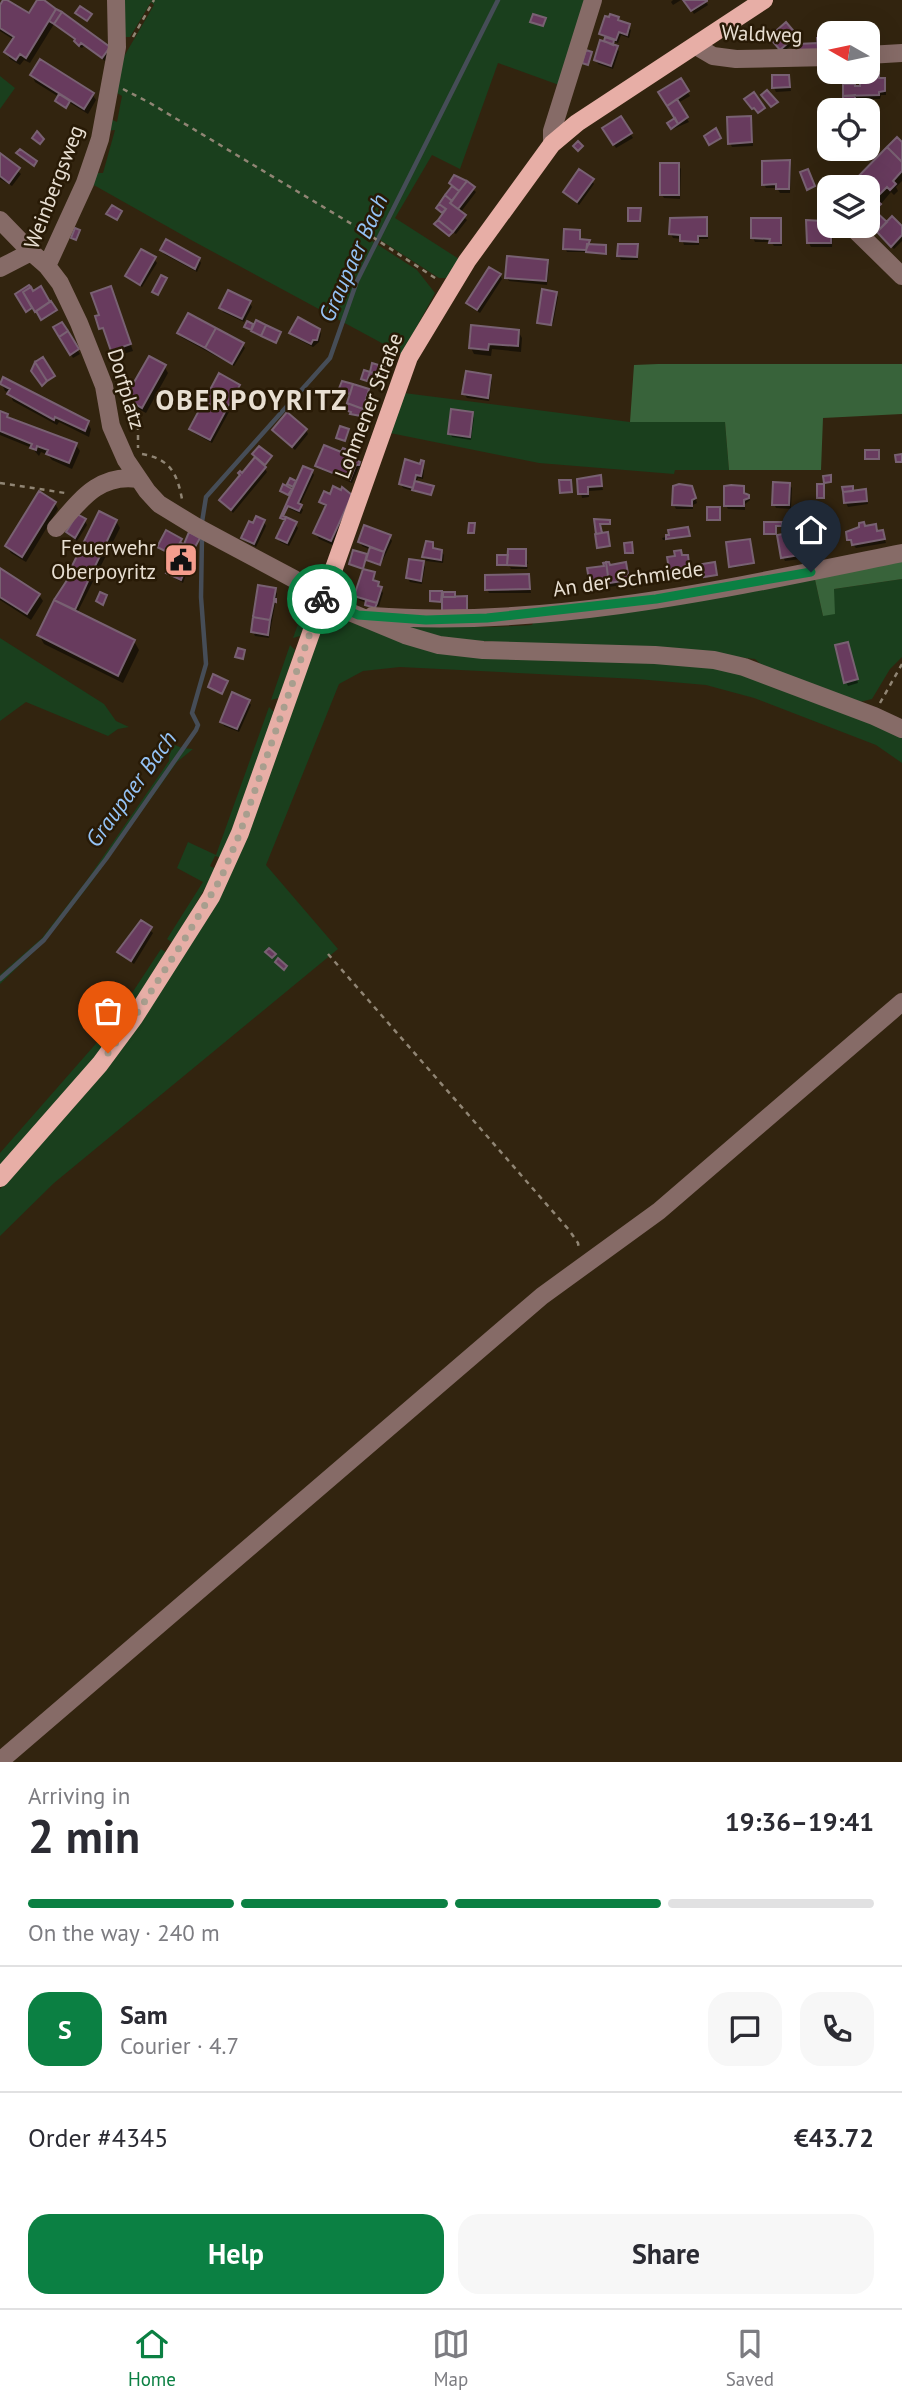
<!DOCTYPE html>
<html lang="en">
<head>
<meta charset="utf-8">
<style>
	:root { --surface:#fff; --page:#f7f7f7; --text:#2b2b33; --muted:#7c7c81; --line:#e1e1e2; --accent:#0b8043 }
	body { margin:0; font-family:"PT Sans",sans-serif; background:var(--page); color:var(--text); height:100vh; display:flex; flex-direction:column; font-size:26px; white-space:nowrap }
	* { box-sizing:border-box; margin:0 }
	p { font-size:23px; color:var(--muted) }
	.icon { flex:none; width:38px; height:38px; fill:none; stroke:currentColor; stroke-width:2; stroke-linecap:round; stroke-linejoin:round }
	.map { position:relative; height:1762px; overflow:hidden }
	.sheet { display:flex; flex-direction:column; background:var(--surface); flex:1 }
	.sheet>* { flex:none }
	.needle { width:46px; rotate:279deg }
	.fabs { position:absolute; left:817px; top:21px; display:grid; gap:14px }
	.fabs a { display:grid; place-items:center; width:63px; height:63px; border-radius:14px; background:var(--surface); box-shadow:0 7px 28px #0002; font-size:35px }
	.pin { position:absolute; display:grid; place-items:center; width:60px; height:60px; color:#fff; margin:-72px -30px; border-radius:50% 50% 50% 0; rotate:-45deg; box-shadow:0 0 7px #0007 }
	.pin .icon { rotate:45deg }
	.courier { position:absolute; display:grid; place-items:center; width:70px; height:70px; margin:-35px; border:5px solid #0b8043; border-radius:50%; background:#fff; color:#222; box-shadow:0 2px 9px #0007 }
	.summary em { font-style:normal; font-weight:700 }
	.summary div { display:flex; flex-direction:column-reverse }
	.summary { display:flex; align-items:center; justify-content:space-between; height:119px; padding:0 28px }
	h1 { font-size:46px; font-weight:700; line-height:52px }
	.bar { display:grid; grid-template-columns:repeat(4,1fr); gap:10px 7px; align-content:center; height:84px; padding:0 28px }
	.bar i { height:9px; border-radius:5px; background:var(--line) }
	.bar .current { background:var(--accent) }
	.bar p { grid-column:span 4 }
	.line { display:flex; align-items:center; gap:18px; padding:0 28px; border-top:2px solid var(--line) }
	.line div { flex:1 }
	.round { display:grid; place-items:center; flex:none; width:74px; height:74px; border-radius:21px; background:var(--page) }
	.primary-button { display:flex; gap:14px; margin-top:auto; padding:14px 28px }
	.primary-button a { flex:1; height:80px; border-radius:21px; background:var(--accent); color:#fff; font-size:28px; font-weight:700; line-height:80px; text-align:center }
	.primary-button a+a { background:var(--page); color:var(--text) }
	.dock { display:flex; justify-content:space-around; align-items:center; height:98px; border-top:2px solid var(--line); background:var(--surface); font-size:19px; color:var(--muted) }
	.dock a { display:grid; justify-items:center; gap:4px }
	.dock .current { color:var(--accent) }
	.map>svg:first-child { display:block }
	.green { fill:#1a3f1d }
	.forest { fill:#38633a }
	.shadow { fill:#0007 }
	.lines { fill:none; stroke-linecap:round; stroke-linejoin:round }
	.stream { stroke:#464d57; stroke-width:4.5 }
	.building { fill:#683b5e; stroke:#786172; stroke-width:2 }
	.path { stroke:#908574; stroke-width:2.5; stroke-dasharray:5 5; stroke-linecap:butt }
	.minor { stroke:#866b67; stroke-width:18 }
	.major { stroke:#e7aea6; stroke-width:18 }
	.done { stroke:#a89e8e; stroke-width:7; stroke-dasharray:0 12.6 }
	.route { stroke:#0b8043; stroke-width:9 }
	.labels { text-anchor:middle; stroke-width:5; stroke-linejoin:round; paint-order:stroke }
	.street-label { font-size:21px; fill:#e8dfd2; stroke:#281a06 }
	.poi-label { font-size:21px; fill:#e8dfd2; stroke:#281a06; text-anchor:end }
	.water-label { font-size:23px; font-style:italic; fill:#95c3f6; stroke:#281a06 }
	.district-label { font-size:28px; font-weight:bold; letter-spacing:2px; fill:#e8dfd2; stroke:#281a06 }
</style>
</head>
<body>
<div class="map">
<svg width="902" height="1762" viewBox="0 0 902 1762">
	<rect width="100%" height="100%" fill="#32240f"/>
	<path class="green" d="M119,0H588L559,85L498,63L460,169L432,155L395,218L459,259L446,278H439L374,236L372,241L417,270L435,293L402,354L193,241L92,184L93,173H103L115,130L105,131L108,118L117,122L122,96L114,91L119,65L154,5L151,2L130,37H125Z
		M0,76L15,88L0,109Z
		M404,393L630,422H725L729,470H675L674,474L539,463L390,433Z
		M814,575L823,616L834,589L902,579V657L890,669L872,699L856,703L763,666L755,659L690,652L606,650L439,638L380,619C430,629 480,628 532,625L535,619Z
		M305,596C311,611 306,622 300,636L293,638L306,602Z
		M333,620L350,622L406,641L714,664L902,735V763L876,745L754,698L706,685L637,679L400,667L363,671L339,684L266,865L338,949L54,1183L0,1236V1189L57,1124L206,918L319,630L326,622Z
		M0,638L104,704L116,721L129,727L118,729L108,736L26,702L0,721Z
		M290,645L295,650L279,698L271,700Z
		M269,707L274,712L222,858L215,856L210,866L216,869L173,943L167,939L203,882L177,868L188,842L216,855Z
		M170,743L182,748L193,749L177,762L90,884L45,941L0,984V975L42,938L87,880L169,761Z
		M161,949L167,953L102,1051L0,1168V1153L107,1031Z"/>
	<path class="forest" d="M658,364H902V414L823,418L821,470H729L725,422H630L634,365Z
		M902,557V579L834,589L835,614L823,616L814,575Z"/>
	<path class="shadow" d="M39,0L109,48L111,52L105,61L84,46L82,48L78,46L76,41L54,24L30,63L24,60L20,65L10,59L6,52L14,40L0,31V8L29,15Z
		M673,0H681L673,5L671,2Z
		M682,0H705L708,5L694,14L686,1L683,2Z
		M618,18L631,30L629,38L621,35L618,43L614,42L613,46L619,51L613,69L598,64L596,60L608,45L601,34Z
		M786,25L798,40L783,52L774,41Z
		M32,75L92,94L96,100L88,114L70,103L67,108L58,102L59,97L35,82Z
		M788,76L791,91L776,92L774,88Z
		M878,76L886,83V95H881L880,99H855V104H845Z
		M680,80L690,96L678,103L689,122L673,129L670,125L677,119L660,93Z
		M621,118L633,138L616,148L604,128Z
		M750,118L752,122L753,146L732,147L730,143Z
		M897,140L902,145V181L896,187L898,191L894,195L891,192L874,212L885,223L902,228V241L894,249L881,237L879,233L882,229L870,217L868,218V187H851Z
		M0,156L21,174L12,186L0,179Z
		M789,162L791,166L790,193H780L777,188H766L764,184Z
		M678,165L681,169L680,199L664,198L662,195Z
		M455,177L466,183L476,192L460,213L467,220L456,234L454,233L450,236L437,226L444,214L438,208L454,187Z
		M592,181L594,184L579,205L565,193Z
		M706,218L708,222V239H699V245H684L682,239L673,238L671,234Z
		M780,220L782,224V246H774L771,242H755L753,238Z
		M821,222L824,227H830L833,231L832,247H811L809,243Z
		M579,232L581,241H589L592,246H605L606,252H567L565,248Z
		M637,246L638,260H621L619,256Z
		M162,250L199,259L201,263L197,272L164,254Z
		M154,259L157,263L142,287L130,280L127,276Z
		M547,262L549,265L547,285L509,281L507,277Z
		M500,275L502,279L480,313L470,307L468,303Z
		M30,289L51,304L56,312L43,320L34,308L28,312L17,294Z
		M556,293L558,297L553,324L539,321Z
		M113,294L133,351L116,356L97,317L101,316Z
		M250,303L252,307L244,322L223,312L221,308Z
		M62,324L80,354L73,358L55,328Z
		M319,330L321,334L319,342L313,347L294,337L291,333Z
		M518,331L522,338L521,352L492,349L491,356L474,354L471,348Z
		M179,333L242,344L245,348L234,366L181,337Z
		M164,366L168,373L146,413L131,405L127,398Z
		M490,376L492,380L489,401L467,398L464,394Z
		M343,383L368,391L370,395L366,408L349,402V406L365,411H363L361,416L353,415V412L347,409L351,395L341,392Z
		M2,384L87,422L91,429L89,437L59,422L57,425L13,401L10,393L5,391Z
		M239,386L241,390L212,443L194,433L191,429Z
		M472,414L474,418L471,440L452,437L450,433Z
		M7,415L9,420L76,445L80,451L72,469L52,460L48,455L41,452L39,456L32,448L0,435V417Z
		M274,430H306L308,434L295,450Z
		M347,452L348,457L359,463L361,467H359L352,483L320,469L317,465Z
		M257,458H270L264,467L267,472L233,513L221,501Z
		M422,466L424,470L423,479L418,478L416,483L433,488L431,496L403,488L401,484Z
		M312,471L314,475L300,505L303,510L301,514L290,509L288,505L291,497L282,491L290,490L293,494L295,488L290,485L295,482L297,485Z
		M600,477L603,490L589,491V497L582,498L579,481Z
		M789,484L792,488L791,509L776,508L774,504Z
		M743,488L750,500L745,504V510L728,509L726,506Z
		M865,491L868,504L848,507L846,503Z
		M694,492L697,503L693,505V509H676L674,505Z
		M331,496H350L335,546L319,539L315,533L326,509L321,502Z
		M55,503L58,509L26,562L11,553L7,546Z
		M85,521L87,525L77,541L70,536L68,532Z
		M116,521L120,528L77,613L134,641L139,650L123,683L44,644L39,635L56,600Z
		M264,522L266,526L256,547L245,541L243,538Z
		M295,524L298,528L289,546L280,542L278,538Z
		M875,526L878,532L882,531L886,543L856,548L849,540L865,528Z
		M688,531L689,537L663,540L662,538Z
		M390,537L392,541L380,566L366,560L363,569L351,565L355,552L369,557L371,550L362,546L360,542Z
		M199,539L183,583L171,576L168,573L176,557L159,547L181,540L180,544L188,548L186,544Z
		M750,542L753,564L732,568L731,566Z
		M432,543L434,550L441,551L444,555L443,563L426,561L424,557Z
		M798,547L801,559L785,561L783,557Z
		M525,551L528,564H509V566L499,565Z
		M680,552L689,560L691,575L674,578L671,574Z
		M423,563L425,567L422,584L410,582L407,578Z
		M625,564L630,584L594,589L591,585Z
		M510,567H528L527,569H511Z
		M0,570L39,595L43,601L31,620L0,600Z
		M374,574L375,582L378,583L383,593L379,606H377L376,609L367,606V603L359,600L356,596Z
		M528,576L531,593H489L487,589Z
		M275,590L277,594L269,638L255,636L253,632Z
		M849,648L858,683L848,686L846,682Z
		M248,701L251,705L239,732L224,726L222,722Z
		M142,922L153,933L134,964L119,952Z"/>
	<g class="lines">
		<path class="stream" d="M202,522L206,497L330,358L357,281L498,0
			M0,979L44,940L106,859L196,730L198,725L192,713L206,664L201,597L202,535"/>
	</g>
	<path class="building" d="M3,0H7L29,13L37,0H44L56,9L26,58L20,54L16,60L4,52L14,37L0,28V5Z
		M683,0H707V1L691,11Z
		M80,6L92,14L87,21L75,13Z
		M56,9L62,12L54,24L49,21Z
		M62,12L110,47L102,58L81,43L79,46L74,41L75,39L54,24Z
		M533,14L546,18L543,26L530,22Z
		M610,14L619,17L618,20L630,24L627,35L619,32L616,40L599,34L605,16L609,17Z
		M786,22L797,35L780,50L769,37Z
		M605,37L614,40L613,45L604,41Z
		M817,38H828V50H818Z
		M600,40L618,46L611,66L594,60Z
		M818,43V52H797V44Z
		M586,50L592,52L588,65L582,63Z
		M40,59L94,93L84,109L30,75Z
		M860,74H879V78H885V91L879,92V95L843,96V84H855V86H860Z
		M772,75H789L790,87L772,88Z
		M681,78L689,91L667,106L658,92Z
		M767,90L778,102L771,107L761,95Z
		M754,92L765,108L758,113L754,108L752,109L744,99Z
		M59,94L70,101L66,108L55,101Z
		M855,95V103H843V96Z
		M677,99L688,117L678,124L667,106Z
		M621,116L632,133L613,145L602,128Z
		M751,116L752,142L728,144L727,117Z
		M675,118L678,124L671,129L667,123Z
		M716,128L721,138L709,145L704,136Z
		M37,131L44,139L40,144L32,138Z
		M897,137L902,142V162L887,147Z
		M578,141L583,146L578,151L573,146Z
		M887,147L902,162V171L893,181L896,184L890,190L887,187L868,206V187H848Z
		M20,149L37,161L34,166L16,153Z
		M0,153L20,168L9,183L0,176Z
		M790,160L789,189H776V184L762,185V161Z
		M660,163H679V195H660Z
		M579,169L594,179L577,202L563,192Z
		M808,169L815,186L807,190L800,172Z
		M454,175L467,181L459,191L449,183Z
		M467,181L475,187L458,209L450,203Z
		M452,186L459,191L452,201L445,195Z
		M445,195L452,201L450,203L466,215L453,232L438,220L446,209L439,204Z
		M875,199L881,204L874,211L868,206Z
		M439,204L446,209L442,213L436,208Z
		M112,205L122,211L117,220L106,214Z
		M628,208H641L640,221H628Z
		M874,210L887,222L880,229L868,217Z
		M892,216L902,226V235L891,247L877,232Z
		M707,217V236H698V242L680,241V235L669,234L670,218Z
		M751,218H781V243H769L770,239L751,238Z
		M438,220L453,232L449,236L434,224Z
		M806,220L822,221V225L831,226V243H807Z
		M75,228L80,230L76,240L71,238Z
		M564,229L580,230V239L590,240L586,250L563,249Z
		M166,239L200,258L195,269L160,250Z
		M587,244L606,245V254L586,252Z
		M618,244H638L637,257L617,256Z
		M141,249L156,257L140,285L125,276Z
		M507,256L548,260L546,281L505,278Z
		M489,267L501,274L477,310L466,303Z
		M161,275L167,278L158,295L152,292Z
		M29,285L31,287L23,292L32,308L26,312L15,294Z
		M41,286L50,302L35,312L23,292L31,287L33,291Z
		M111,286L131,344L111,351L103,328L99,329L95,316L99,315L91,293Z
		M542,289L557,292L551,325L537,323Z
		M228,290L251,301L242,319L219,308Z
		M51,301L57,310L41,320L36,311Z
		M188,313L216,328L205,348L177,333Z
		M298,317L320,329L317,340H313L311,344L289,333Z
		M256,320L266,325L261,336L251,331Z
		M247,321L253,324L251,330L244,327Z
		M62,322L68,331L59,337L53,327Z
		M266,325L281,332L276,343L261,336Z
		M471,325L519,330L518,346L489,344L488,350L469,348Z
		M216,328L244,343L232,364L205,348Z
		M68,331L79,349L70,355L59,337Z
		M149,356L166,365L142,408L125,398Z
		M43,357L55,376L47,381L35,362Z
		M35,362L47,381L42,386L31,371Z
		M372,363L385,367L382,376L370,372Z
		M364,370L370,372L367,381L361,379Z
		M466,371L491,375L488,398L462,394Z
		M370,372L382,376L379,385L367,381Z
		M219,373L240,385L225,412L204,401Z
		M3,377L89,421L85,431L55,417L54,420L7,394L10,389L0,384Z
		M342,381L353,384L350,394L338,391Z
		M353,384L369,389L363,409L347,403Z
		M204,401L225,412L210,440L189,429Z
		M347,403L363,409L361,416L350,414L351,412L345,410Z
		M451,409L473,412L470,437L448,434Z
		M0,411L8,414L7,417L77,443L69,463L46,454L48,450L37,446L36,450L30,448L32,444L0,431Z
		M287,412L307,429L292,447L272,430Z
		M340,426L349,429L345,441L336,438Z
		M324,445L341,452L343,448L348,450L346,455L360,462L359,465H356L350,480L315,466Z
		M259,446L272,456L265,465L252,454Z
		M865,450H879V459H865Z
		M902,454V462H896L895,455Z
		M255,457L266,467L231,510L219,500L240,475L238,473L240,471L242,473Z
		M405,459L420,464L421,460L424,461L421,476L416,475L413,488L399,484Z
		M303,466L313,470L298,503L302,505L299,511L288,506L283,516L286,517L285,520L280,518Z
		M601,475L602,486L588,487V494H578L577,479Z
		M831,475V482L824,483L823,476Z
		M290,478L296,481L293,487L287,484Z
		M559,480H571L572,492L560,493Z
		M415,481L434,486L431,495L412,490Z
		M773,482L790,483L789,505H772Z
		M283,484L292,489L288,495L280,491Z
		M679,484L692,486L696,498L692,500V506L672,505L673,486Z
		M817,484H824V498H817Z
		M731,485L744,486V493L749,495V498L744,500V506H724V486Z
		M333,486L341,490L342,487L352,495L331,541L313,533L326,505L319,502L324,491L330,494Z
		M853,486V491L843,492L842,487Z
		M866,489L867,501L844,503L843,492Z
		M39,491L56,502L22,557L5,546Z
		M707,507H720V520H707Z
		M99,511L117,520L89,579L70,570Z
		M77,514L86,519L75,538L66,532Z
		M256,516L265,520L254,544L241,538L249,521L253,523Z
		M286,517L297,522L287,543L276,538Z
		M594,519L610,520V524H600L602,533L596,534Z
		M764,522H782V526H776V534H764Z
		M864,522L865,526L876,524L877,531L883,530L885,539L852,545L851,540H847L846,532L859,527V523Z
		M469,523H475L474,533H468Z
		M364,525L391,535L384,552L358,542Z
		M688,527L690,536L666,539V535H669L668,530Z
		M166,530L182,539L173,555L157,547Z
		M189,532L200,538L194,549L184,544Z
		M608,532L610,546L597,548L595,534Z
		M795,532L798,545H800V555L781,558L777,535Z
		M750,539L754,563L729,567L726,542Z
		M426,541L433,542V548L442,550L441,560L422,557Z
		M632,542L633,553H625L624,543Z
		M181,543L194,549L181,580L166,573Z
		M370,547L384,552L380,565L366,560Z
		M508,549H526V566L507,565Z
		M353,550L367,554L363,569L349,564Z
		M681,550L682,555H688L690,572L670,575L667,557L675,556L674,551Z
		M497,555H508L507,565H497Z
		M409,559L424,561L421,581L406,578Z
		M606,562L609,583L590,586L587,568L604,566L603,563Z
		M606,562H609L610,565L626,562L629,580L609,583Z
		M715,562L717,575L704,577L702,564Z
		M0,568L40,594L27,614L0,597Z
		M363,569L375,572L373,580L379,582L378,586L382,587L377,603L354,596Z
		M73,571L89,579L75,610L54,600Z
		M529,574L530,589L485,590V575Z
		M258,585L276,588L274,599H276V602L274,601L270,620L253,617Z
		M430,591H442L441,602L430,601Z
		M100,592L107,595L103,605L96,601Z
		M443,592H455V597H443Z
		M467,596V610L442,611V597Z
		M54,600L135,640L118,676L37,635Z
		M366,600L377,603L375,608L365,605Z
		M253,617L270,620L268,635L251,632Z
		M848,642L858,679L844,683L835,645Z
		M238,648L245,650L243,659L235,657Z
		M213,674L228,681L222,694L208,687Z
		M232,692L250,700L237,729L220,722Z
		M141,920L152,927L131,961L117,952Z
		M269,948L276,954L272,958L265,952Z
		M278,958L287,966L284,970L275,962Z"/>
	<g class="lines">
		<path class="path" d="M133,37L154,0
			M123,89L150,103L365,232L438,280
			M138,425V448
			M142,454C170,459 177,473 182,499
			M0,483L65,493
			M880,703L902,664
			M328,954L569,1230L578,1243L579,1249"/>
		<path class="minor" d="M696,46L713,56L736,59L830,57
			M868,55L902,53
			M552,144V131L593,0
			M0,220L31,252L47,266L60,283L79,323L104,386L111,426L126,460L147,491L159,504L195,526L294,579L335,606L405,635L439,645L483,650L655,655L714,660L744,667L874,716L902,729
			M851,226L902,276
			M47,266L85,183L100,139L117,47L116,0
			M0,268L31,252
			M56,528C79,502 98,473 138,479
			M372,616C548,629 730,588 902,553
			M0,1761L542,1296L659,1211L902,1002"/>
		<path class="major" d="M0,1178L100,1064L134,1018L211,897L240,833L409,357L467,261L552,144L577,123L764,0"/>
	</g>
	<g class="lines">
		<path class="done" d="M108,1053L134,1018L186,937L221,878L240,833L322,599"/>
		<path class="route" d="M322,599L358,615L426,620L487,618L656,599L811,572"/>
	</g>
	<defs>
		<g id="civic-square" transform="scale(1.75)"><rect x="-9" y="-9" width="18" height="18" rx="4" fill="#f59d8d" stroke="#281a06"/><path d="M-.6-6.5H3V-4.5H.6V-3L4-1V1h2V6H-6V1h2V-1L-.6-3ZM-1.2 2.5V6h2.4V2.5Z" fill="#111"/></g>
	</defs>
	<g fill-rule="evenodd">
		<use href="#civic-square" x="181" y="560"/>
	</g>
	<g class="labels">
		<g class="street-label">
			<text transform="translate(762 34) rotate(2)" y="7">Waldweg</text>
			<text transform="translate(54 187) rotate(-69)" y="7">Weinbergsweg</text>
			<text transform="translate(126 389) rotate(73)" y="7">Dorfplatz</text>
			<text transform="translate(369 406) rotate(-69)" y="7">Lohmener Straße</text>
			<text transform="translate(628 579) rotate(-8)" y="7">An der Schmiede</text>
		</g>
		<g class="poi-label">
			<text x="156" y="555">Feuerwehr<tspan x="156" dy="24">Oberpoyritz</tspan></text>
		</g>
		<g class="water-label">
			<text transform="translate(353 258) rotate(-66)" y="8">Graupaer Bach</text>
			<text transform="translate(131 789) rotate(-54)" y="8">Graupaer Bach</text>
		</g>
		<g class="district-label">
			<text x="252" y="410">OBERPOYRITZ</text>
		</g>
	</g>
</svg>
<div class="fabs">
<a><svg class="needle" viewBox="-14 -14 28 28"><path d="M0-13l5 13h-10z" fill="#e53935"/><path d="M0 13l5-13h-10z" fill="#7c7c81"/></svg></a>
<a><svg class="icon" aria-label="locate" viewBox="0 0 24 24"><circle cx="12" cy="12" r="6"/><path d="M12 2v4M12 18v4M2 12h4M18 12h4"/></svg></a>
<a><svg class="icon" aria-label="layers" viewBox="0 0 24 24"><path d="M12 4l9 5-9 5-9-5zM3 14l9 5 9-5"/></svg></a>
</div>
<div class="pin" style="left:108px;top:1053px;background:#ea580c"><svg class="icon" aria-label="bag" viewBox="0 0 24 24"><path d="M5 8h14l-1 12H6zM9 8a3 3 0 0 1 6 0"/></svg></div>
<div class="pin" style="left:811px;top:572px;background:#1f2937"><svg class="icon" aria-label="home" viewBox="0 0 24 24"><path d="M3 11l9-7 9 7M6 9v11h12V9"/></svg></div>
<div class="courier" style="left:322px;top:599px"><svg class="icon" aria-label="bike" viewBox="0 0 24 24"><circle cx="6" cy="16" r="4"/><circle cx="18" cy="16" r="4"/><path d="M6 16l4-8h5l3 8M10 8l3 8H6M13 5h3"/></svg></div>
</div>
<section class="sheet">
<div class="summary"><div><h1>2 min</h1><p>Arriving in</p></div><em>19:36–19:41</em></div>
<div class="bar"><i class="current"></i><i class="current"></i><i class="current"></i><i></i><p>On the way · 240 m</p></div>
<div class="line" style="height:126px"><b class="round" style="background:var(--accent);color:#fff">S</b><div><b>Sam</b><p>Courier · 4.7</p></div><a class="round"><svg class="icon" aria-label="chat" viewBox="0 0 24 24"><path d="M4 5h16v11H9l-5 4z"/></svg></a><a class="round"><svg class="icon" aria-label="phone" viewBox="0 0 24 24"><path d="M5 4h4l2 5-3 2q2 4 5 5l2-3 5 2v4C11 20 4 13 5 4z"/></svg></a></div>
<div class="line" style="height:91px"><div>Order #4345</div><b>€43.72</b></div>
<div class="primary-button"><a>Help</a><a>Share</a></div>
</section>
<nav class="dock">
<a class="current"><svg class="icon" aria-label="home" viewBox="0 0 24 24"><path d="M3 11l9-7 9 7M6 9v11h12V9"/></svg>Home</a>
<a><svg class="icon" aria-label="map" viewBox="0 0 24 24"><path d="M3 6l6-2 6 2 6-2v14l-6 2-6-2-6 2zM9 4v14M15 6v14"/></svg>Map</a>
<a><svg class="icon" aria-label="saved" viewBox="0 0 24 24"><path d="M7 4h10v16l-5-4-5 4z"/></svg>Saved</a>
</nav>
</body>
</html>
